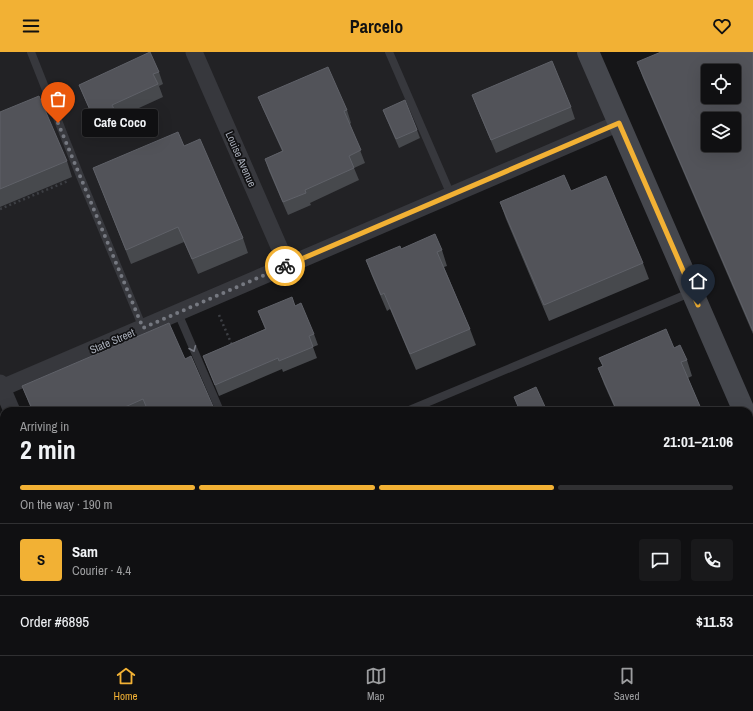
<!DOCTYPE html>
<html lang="en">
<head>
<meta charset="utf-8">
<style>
	:root { --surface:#101012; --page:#19191b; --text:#f1f3f6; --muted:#9c9d9f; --line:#303032; --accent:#f2b134 }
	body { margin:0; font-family:"Archivo Narrow",sans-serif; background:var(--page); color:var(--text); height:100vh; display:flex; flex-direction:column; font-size:15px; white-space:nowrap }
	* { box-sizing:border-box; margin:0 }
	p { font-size:13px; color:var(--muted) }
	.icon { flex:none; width:22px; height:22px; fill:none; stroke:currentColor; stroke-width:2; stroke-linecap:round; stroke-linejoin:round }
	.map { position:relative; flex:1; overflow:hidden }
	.panel { position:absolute; left:0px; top:355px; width:753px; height:248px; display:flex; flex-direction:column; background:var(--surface); border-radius:12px 12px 0 0; box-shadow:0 4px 16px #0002,0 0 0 1px var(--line) }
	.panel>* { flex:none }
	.buttons { position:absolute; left:701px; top:12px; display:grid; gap:8px }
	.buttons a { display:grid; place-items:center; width:40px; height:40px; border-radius:4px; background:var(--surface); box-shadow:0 4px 16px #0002,0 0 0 1px var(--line); font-size:20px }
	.pin { position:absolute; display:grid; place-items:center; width:34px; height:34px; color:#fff; margin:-41px -17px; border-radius:50% 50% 50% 0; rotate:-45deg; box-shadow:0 0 4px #0007 }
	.pin .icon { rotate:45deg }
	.courier { position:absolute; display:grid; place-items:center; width:40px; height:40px; margin:-20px; border:3px solid #f2b134; border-radius:50%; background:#fff; color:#222; box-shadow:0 1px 5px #0007 }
	.bubble { position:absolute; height:28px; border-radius:4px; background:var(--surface); box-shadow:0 4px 16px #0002,0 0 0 1px var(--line); font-size:13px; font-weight:700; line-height:28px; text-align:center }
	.summary em { font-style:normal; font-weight:700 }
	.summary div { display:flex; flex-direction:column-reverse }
	.summary { display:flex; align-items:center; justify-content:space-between; height:68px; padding:0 20px }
	h1 { font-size:26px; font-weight:700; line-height:30px }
	.bar { display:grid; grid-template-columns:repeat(4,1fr); gap:6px 4px; align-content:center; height:48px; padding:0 20px }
	.bar i { height:5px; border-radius:3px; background:var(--line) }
	.bar .selected { background:var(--accent) }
	.bar p { grid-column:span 4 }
	.line { display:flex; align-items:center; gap:10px; padding:0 20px; border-top:1px solid var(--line) }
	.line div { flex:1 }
	.round { display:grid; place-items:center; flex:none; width:42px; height:42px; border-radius:4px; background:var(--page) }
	header { display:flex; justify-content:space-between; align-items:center; height:52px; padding:0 20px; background:var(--accent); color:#111; font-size:18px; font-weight:700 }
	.dock { display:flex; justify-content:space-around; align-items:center; height:56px; border-top:1px solid var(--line); background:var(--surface); font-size:11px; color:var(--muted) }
	.dock a { display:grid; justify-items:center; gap:2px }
	.dock .selected { color:var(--accent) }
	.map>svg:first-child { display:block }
	.built { fill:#222225 }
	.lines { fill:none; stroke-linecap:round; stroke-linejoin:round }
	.path { stroke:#3d3f44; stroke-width:2.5; stroke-dasharray:2 3; stroke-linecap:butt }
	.lane { stroke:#37383d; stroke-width:8 }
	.street { stroke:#37383d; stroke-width:17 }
	.secondary { stroke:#45474d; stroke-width:22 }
	.wall { fill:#47494d }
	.building { fill:#525359; stroke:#5f6168; fill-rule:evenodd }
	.oneway { stroke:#757881 }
	.done { stroke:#757880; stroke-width:4; stroke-dasharray:0 7.2 }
	.route { stroke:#f2b134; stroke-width:5 }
	.labels { text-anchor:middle; stroke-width:3.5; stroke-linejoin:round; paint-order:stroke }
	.street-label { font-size:11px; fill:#a8adb8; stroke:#111113 }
</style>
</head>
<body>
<header><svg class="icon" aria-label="menu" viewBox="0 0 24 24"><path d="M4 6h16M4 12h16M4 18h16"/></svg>Parcelo<svg class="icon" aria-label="heart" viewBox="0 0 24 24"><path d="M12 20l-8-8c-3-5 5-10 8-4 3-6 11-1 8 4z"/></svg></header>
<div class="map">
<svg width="753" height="603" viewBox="0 0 753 603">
	<rect width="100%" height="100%" fill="#161618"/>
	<path class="built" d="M0,0H588L615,63L595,82L0,331Z
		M749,427L753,437V603H335L345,599H749Z"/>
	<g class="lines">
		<path class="path" d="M0,157L68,129
			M219,263L232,293
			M0,391L4,400
			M90,599L91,603"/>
		<path class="lane" d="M31,0L80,124L143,276
			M389,0L451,143
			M178,261L220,359
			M407,359L692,240
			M357,599L359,603
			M426,603L436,599"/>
		<path class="street" d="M194,0L287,213
			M0,331L12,359
			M2,336L619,71
			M749,408L753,406
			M116,599L117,603
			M292,603L302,599"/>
		<path class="secondary" d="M588,0L744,359
			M749,371L753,381"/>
	</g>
	<path class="wall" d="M753,0V282L643,26L637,10Z
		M159,20L163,32L159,34L163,45L117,66L119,70L99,79L84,45L79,33Z
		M472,43L571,55L575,67L496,101L477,56Z
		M258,45L347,58L351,71L350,72L365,111L354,116L359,128L310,151L311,153L288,163L269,119L265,107L282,99L263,57Z
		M383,58L417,78L420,86L399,96L386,66Z
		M0,60L67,109L72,125L0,155Z
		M184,94L243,186L248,201L198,222L184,190L131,212L93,116Z
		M500,150L643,211L649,227L549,269L506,167Z
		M401,197L442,198L447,214L444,215L470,277L476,293L416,318L390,257L387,259L372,224L366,208Z
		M295,254L314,282L318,293L313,295L317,306L283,320L282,317L219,344L203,304L265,277L258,259Z
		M674,296L687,308L692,324L688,326L702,359H616L604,332L598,316L603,314L599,306Z
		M185,307L215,359H32L22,334Z
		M171,599H214L208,602L209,603H173Z"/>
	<path class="building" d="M150,0L159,20L153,22L158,32L112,53L114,57L94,67L79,33Z
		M661,0H753V279L637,10ZM708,19H734V45H708ZM708,67H734V93H708Z
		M552,9L571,55L491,88L472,43Z
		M328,15L347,58L344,59L361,98L349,104L354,116L305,138L306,141L283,150L265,107L283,99L258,45Z
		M39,44L67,109L0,137V60Z
		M405,48L417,78L396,87L383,58Z
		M178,80L184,94L200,87L243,186L192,207L178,175L126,198L93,116Z
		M564,123L571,139L606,124L643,211L544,253L500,150Z
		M435,182L442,198L437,200L470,277L410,302L384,241L381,243L366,208L400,194L401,197Z
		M292,245L295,254L301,251L314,282L309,284L313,295L279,309L278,306L215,333L203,304L266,277L258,259Z
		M169,271L185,307L191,304L215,359H148L143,347L116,359H33L22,334Z
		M666,277L674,296L680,293L687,308L681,310L702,359H617L598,316L603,314L599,306Z
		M536,335L547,359H520L514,345Z
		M749,480L753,490V603H515L524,599H749Z
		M493,599H506L508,603H488L487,601Z"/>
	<defs><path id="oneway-chevron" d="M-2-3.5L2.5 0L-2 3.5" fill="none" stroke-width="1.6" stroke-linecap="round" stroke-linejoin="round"/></defs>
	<use class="oneway" href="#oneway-chevron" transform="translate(193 297) rotate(67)"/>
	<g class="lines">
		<path class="done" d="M58,71L143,276L285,214"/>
		<path class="route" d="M285,214L619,71L698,253"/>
	</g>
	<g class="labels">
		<g class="street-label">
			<text transform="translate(241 107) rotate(66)" y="4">Louise Avenue</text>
			<text transform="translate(112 289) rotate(-23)" y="4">State Street</text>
		</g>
	</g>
</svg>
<div class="buttons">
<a><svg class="icon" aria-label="locate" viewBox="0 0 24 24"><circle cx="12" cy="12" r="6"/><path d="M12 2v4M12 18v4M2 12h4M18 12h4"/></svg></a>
<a><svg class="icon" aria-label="layers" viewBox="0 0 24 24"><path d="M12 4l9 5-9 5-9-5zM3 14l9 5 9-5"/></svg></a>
</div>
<div class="pin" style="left:58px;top:71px;background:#ea580c"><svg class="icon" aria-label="bag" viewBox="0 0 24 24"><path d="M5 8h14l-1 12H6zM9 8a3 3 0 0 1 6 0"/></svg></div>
<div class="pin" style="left:698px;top:253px;background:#1f2937"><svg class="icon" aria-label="home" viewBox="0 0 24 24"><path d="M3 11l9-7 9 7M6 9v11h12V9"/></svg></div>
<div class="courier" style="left:285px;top:214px"><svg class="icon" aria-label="bike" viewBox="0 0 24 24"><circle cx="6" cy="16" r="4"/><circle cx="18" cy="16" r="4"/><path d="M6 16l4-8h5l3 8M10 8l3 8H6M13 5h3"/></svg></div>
<div class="bubble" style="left:82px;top:57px;width:76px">Cafe Coco</div>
<section class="panel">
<div class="summary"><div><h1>2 min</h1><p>Arriving in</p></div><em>21:01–21:06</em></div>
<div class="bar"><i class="selected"></i><i class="selected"></i><i class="selected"></i><i></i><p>On the way · 190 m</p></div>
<div class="line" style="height:72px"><b class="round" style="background:var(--accent);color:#111">S</b><div><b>Sam</b><p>Courier · 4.4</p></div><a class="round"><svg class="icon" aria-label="chat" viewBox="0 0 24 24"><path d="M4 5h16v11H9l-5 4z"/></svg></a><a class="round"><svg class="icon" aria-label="phone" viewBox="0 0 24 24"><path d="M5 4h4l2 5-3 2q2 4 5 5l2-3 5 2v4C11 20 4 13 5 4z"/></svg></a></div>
<div class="line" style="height:52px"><div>Order #6895</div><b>$11.53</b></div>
</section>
</div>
<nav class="dock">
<a class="selected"><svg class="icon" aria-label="home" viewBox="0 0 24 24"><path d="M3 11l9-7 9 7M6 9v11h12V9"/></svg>Home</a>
<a><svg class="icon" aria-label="map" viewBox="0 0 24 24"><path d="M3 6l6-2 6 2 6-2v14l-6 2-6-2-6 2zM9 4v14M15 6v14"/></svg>Map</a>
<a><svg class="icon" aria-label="saved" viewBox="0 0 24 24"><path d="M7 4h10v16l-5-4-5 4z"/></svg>Saved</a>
</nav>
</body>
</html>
